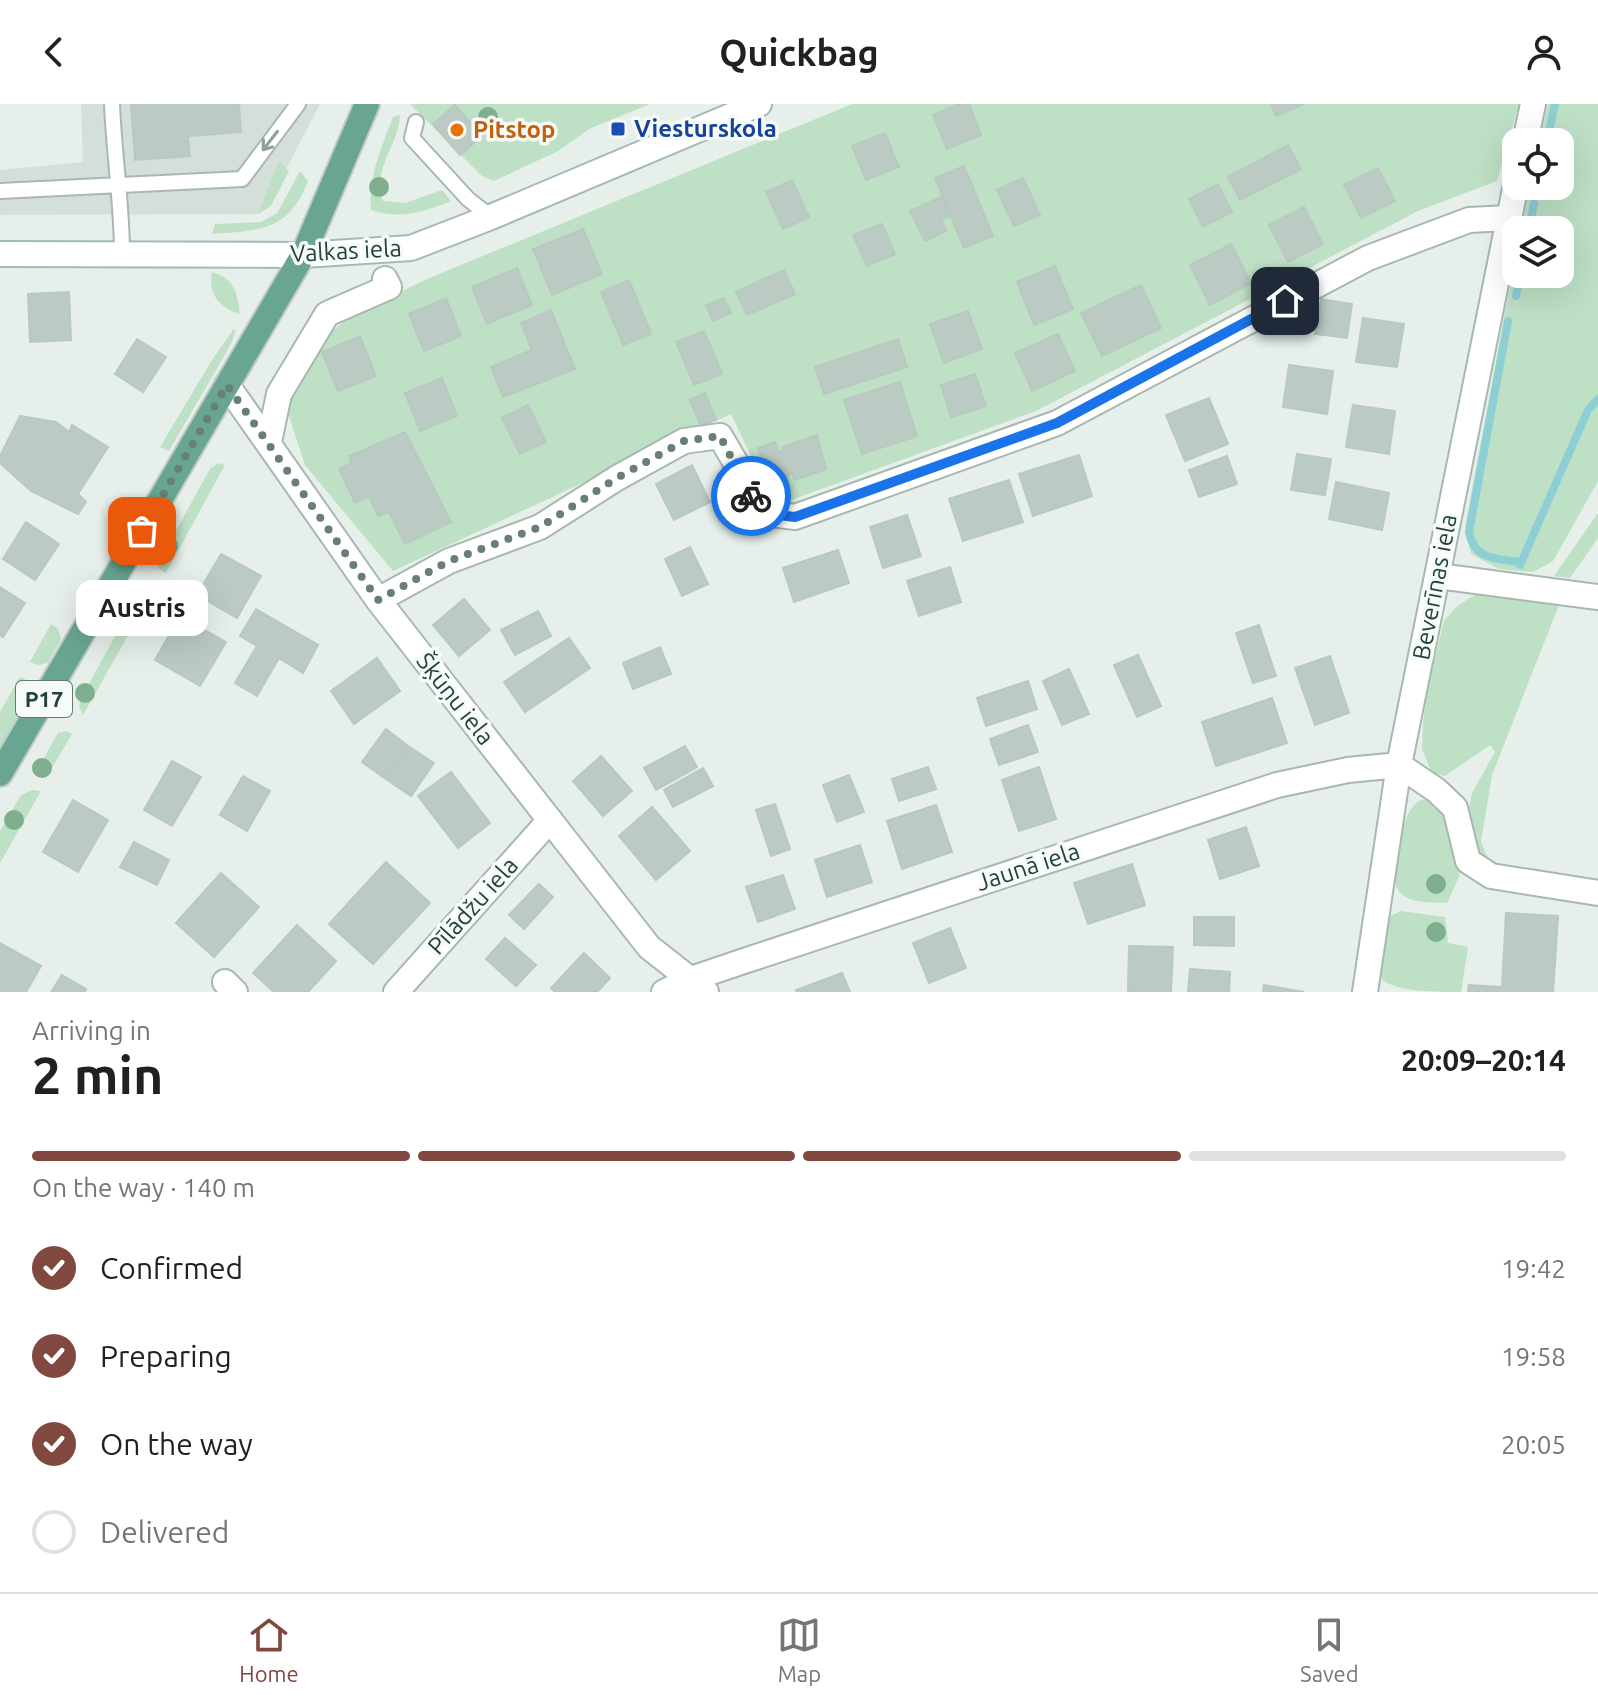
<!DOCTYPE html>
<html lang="en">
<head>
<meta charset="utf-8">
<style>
	:root { --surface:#fff; --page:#f2f2f2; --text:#202124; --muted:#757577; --line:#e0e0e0; --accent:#80483e }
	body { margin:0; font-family:Ubuntu,sans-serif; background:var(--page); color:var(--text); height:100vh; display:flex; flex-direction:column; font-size:30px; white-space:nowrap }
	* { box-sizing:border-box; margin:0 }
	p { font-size:26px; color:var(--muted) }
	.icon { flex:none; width:44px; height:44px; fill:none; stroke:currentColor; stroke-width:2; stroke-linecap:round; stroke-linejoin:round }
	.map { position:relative; height:888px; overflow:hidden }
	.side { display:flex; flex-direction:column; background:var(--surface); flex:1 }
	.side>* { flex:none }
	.fabs { position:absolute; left:1502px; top:24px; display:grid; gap:16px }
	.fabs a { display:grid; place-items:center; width:72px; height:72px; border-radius:16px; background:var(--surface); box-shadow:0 8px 32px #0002; font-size:40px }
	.pin { position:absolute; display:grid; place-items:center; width:68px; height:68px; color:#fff; margin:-34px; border-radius:16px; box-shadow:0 4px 12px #0006 }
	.courier { position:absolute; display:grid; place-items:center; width:80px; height:80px; margin:-40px; border:6px solid #1a73e8; border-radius:50%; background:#fff; color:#222; box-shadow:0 2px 10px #0007 }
	.bubble { position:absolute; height:56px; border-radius:16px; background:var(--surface); box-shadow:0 8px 32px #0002; font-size:26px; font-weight:600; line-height:56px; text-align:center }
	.overview em { font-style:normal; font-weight:600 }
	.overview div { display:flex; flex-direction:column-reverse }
	.overview { display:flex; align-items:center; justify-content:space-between; height:136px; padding:0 32px }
	h1 { font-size:52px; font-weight:600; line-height:60px }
	.bar { display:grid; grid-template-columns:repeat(4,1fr); gap:12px 8px; align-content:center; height:96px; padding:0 32px }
	.bar i { height:10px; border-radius:6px; background:var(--line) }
	.bar .selected { background:var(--accent) }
	.bar p { grid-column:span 4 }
	ol { padding:0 32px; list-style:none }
	li { display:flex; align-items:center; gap:24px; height:88px }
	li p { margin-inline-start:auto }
	li .icon { padding:8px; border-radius:50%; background:var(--accent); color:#fff; stroke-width:4 }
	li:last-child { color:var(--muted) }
	li i { width:44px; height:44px; border:4px solid var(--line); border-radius:50% }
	header { display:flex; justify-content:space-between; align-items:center; height:104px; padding:0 32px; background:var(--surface); font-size:36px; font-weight:600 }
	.dock { display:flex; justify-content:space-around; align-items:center; height:112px; border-top:2px solid var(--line); background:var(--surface); font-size:22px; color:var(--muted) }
	.dock a { display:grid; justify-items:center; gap:4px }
	.dock .selected { color:var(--accent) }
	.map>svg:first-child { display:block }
	.built { fill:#d4dfd9 }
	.green { fill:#bee0c5 }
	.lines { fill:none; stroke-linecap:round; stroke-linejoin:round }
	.stream { stroke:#8dcfd5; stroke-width:8 }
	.building { fill:#bbcac3; stroke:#b7c9c0; stroke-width:2 }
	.lane-casing { stroke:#a8b8b1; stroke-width:18 }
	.street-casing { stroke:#a8b8b1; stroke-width:28 }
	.secondary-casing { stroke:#a3bbb1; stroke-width:28 }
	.primary-casing { stroke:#c1cac7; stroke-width:28 }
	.lane { stroke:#fff; stroke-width:14 }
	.street { stroke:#fff; stroke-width:24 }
	.secondary { stroke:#fff; stroke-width:24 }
	.primary { stroke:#69a692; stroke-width:24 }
	.tree { fill:#80af8f }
	.oneway { stroke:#91a09c }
	.done { stroke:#677f76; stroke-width:8; stroke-dasharray:0 14.4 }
	.route { stroke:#1a73e8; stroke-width:10 }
	.transit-dot { fill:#1a4fb4; stroke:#f7fbf8; stroke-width:3 }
	.food-dot { fill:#e8710a; stroke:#f7fbf8; stroke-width:3 }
	.labels { text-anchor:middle; stroke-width:7; stroke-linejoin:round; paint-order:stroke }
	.shield { fill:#f7fbf8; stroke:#637a72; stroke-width:2 }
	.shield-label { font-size:22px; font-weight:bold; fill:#234238 }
	.transit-label { font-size:24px; font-weight:bold; fill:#164399; stroke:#f7fbf8; text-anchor:start }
	.food-label { font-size:24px; font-weight:bold; fill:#c56008; stroke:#f7fbf8; text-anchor:start }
	.street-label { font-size:24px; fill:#234238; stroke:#f7fbf8 }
</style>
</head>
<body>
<header><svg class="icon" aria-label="back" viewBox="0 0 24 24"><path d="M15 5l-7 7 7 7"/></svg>Quickbag<svg class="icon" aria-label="person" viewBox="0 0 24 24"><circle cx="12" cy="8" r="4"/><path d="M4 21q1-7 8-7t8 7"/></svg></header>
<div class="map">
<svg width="1598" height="888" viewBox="0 0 1598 888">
	<rect width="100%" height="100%" fill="#e6efea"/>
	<path class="built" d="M81,0H320L269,98L258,110L0,111V66L83,58Z"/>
	<path class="green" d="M410,0H650L589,25L558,47L494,77L482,72Z
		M852,0H1519L1497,77L1418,107L1036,307L775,402L731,310L393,467L305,361L288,309L293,286L331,228L354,210L427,175Z
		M1548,0H1598V377L1553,457L1533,468L1499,465L1471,450L1465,423L1516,150V170H1560V126H1521L1530,82H1560V38H1539Z
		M400,11C399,41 371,66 383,97L405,99L442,86L451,97C423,108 401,116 371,106C368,73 381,44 393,13Z
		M279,57L289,67L271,102L258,110Z
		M300,67L308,77C288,128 260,126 212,130L215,120L261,118L277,109Z
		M212,168C235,175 237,188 240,210C219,204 208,190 212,168Z
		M233,226H236L230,242L169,347L160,343L212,256Z
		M218,359L225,361L166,469L159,465L158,459L210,365Z
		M1598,409V434L1570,474L1554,472Z
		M1496,486L1567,498L1568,502L1559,501L1492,671L1481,737L1489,758H1485L1469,738V704L1472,689L1495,648L1490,641L1445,672L1432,669L1422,645L1423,618L1429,578L1444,517L1456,503L1476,490Z
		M137,498H147L83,611L79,603L82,593L128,508Z
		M51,520L58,525L61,535L48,559L39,561L30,558Z
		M20,573L31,578L32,587L0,643V608Z
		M67,627L72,630L46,674L39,669V663L58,629Z
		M32,686L41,687L0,759V727L21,691Z
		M1426,695L1437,697L1446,708L1460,771L1447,799C1428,798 1400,801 1395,778C1399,756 1399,698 1426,695Z
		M1401,807L1445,813L1448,839L1468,843L1461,888C1439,888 1392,888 1381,874L1389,813Z"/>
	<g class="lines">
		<path class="stream" d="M1547,38L1555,0
			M1529,126L1534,100
			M1516,192L1520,170
			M1508,217L1469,428C1475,457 1496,454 1521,458
			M1520,461L1588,306L1598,295"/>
	</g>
	<path class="building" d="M131,0H239L241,28L188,32L190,52L135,56Z
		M959,0H969L981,31L947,45L933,11Z
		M1271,0H1304L1276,12Z
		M455,1L482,32L460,51L433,20Z
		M885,29L899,63L866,76L852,42Z
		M1288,41L1301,65L1240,96L1228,73Z
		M964,62L993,132L964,144L935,74Z
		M1378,64L1395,97L1361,114L1344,81Z
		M1023,74L1040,111L1014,122L997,86Z
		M792,76L809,113L783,125L766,88Z
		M1218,80L1232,108L1203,123L1189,95Z
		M941,93L950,112L941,115L946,127L925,137L910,107Z
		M1304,103L1323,140L1288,158L1269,121Z
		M882,120L895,150L867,162L853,131Z
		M583,125L602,170L552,191L533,145Z
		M1231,140L1251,179L1210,201L1190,161Z
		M1055,162L1073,205L1034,221L1017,178Z
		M517,164L532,201L487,220L472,183Z
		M784,166L795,190L747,211L736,188Z
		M629,176L651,230L623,241L601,188Z
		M1141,181L1161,224L1102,252L1081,209Z
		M69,188L71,236L30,238L28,190Z
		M446,194L461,232L424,247L409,210Z
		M724,194L731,209L713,217L706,202Z
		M1321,195L1352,200L1347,234L1315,230Z
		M551,206L575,265L503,293L491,263L532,246L521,219Z
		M968,207L982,245L944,259L930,220Z
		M1363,214L1404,220L1397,263L1356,258Z
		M704,227L722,270L694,281L676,238Z
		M1058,230L1075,267L1032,287L1015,249Z
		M360,232L376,272L338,287L322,248Z
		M137,235L166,253L143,288L115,270Z
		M898,235L907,263L824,290L815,263Z
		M1289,261L1333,267L1327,310L1283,303Z
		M975,270L986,302L951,313L941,281Z
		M442,274L457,312L420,327L405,289Z
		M900,278L917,332L862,350L844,296Z
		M705,289L716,316L701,322L690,296Z
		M1209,294L1228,340L1185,357L1166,311Z
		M528,301L546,338L520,350L502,314Z
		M1353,301L1395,307L1389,350L1346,343Z
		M20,312L56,318L69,328L72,321L108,343L78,390L86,398L78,410L31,387L0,359V352Z
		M405,328L451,418L405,440L389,408L378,412L369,392L355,399L339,365L352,359L349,352Z
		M817,331L826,365L795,376L792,369L787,371L788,374L771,380L758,344L775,338L779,348L784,347L783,343Z
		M1297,350L1331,355L1325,391L1291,386Z
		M1079,351L1092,392L1033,412L1019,370Z
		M1227,352L1237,380L1199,393L1189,366Z
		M692,361L710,398L674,416L656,380Z
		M1009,376L1023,418L963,437L949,395Z
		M1336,378L1389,389L1382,426L1329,415Z
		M907,411L921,452L883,464L870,423Z
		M26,418L59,440L35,476L3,455Z
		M690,443L708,480L682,492L665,455Z
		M838,446L849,479L794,498L783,464Z
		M221,450L261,472L237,514L197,491Z
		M950,463L961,498L919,512L907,477Z
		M0,483L25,499L3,533L0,531Z
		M464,495L490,526L459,552L433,521Z
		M256,505L318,541L303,569L279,554L257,592L235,579L257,542L240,532Z
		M538,507L551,532L515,551L501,526Z
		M180,512L226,538L200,582L155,556Z
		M1259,521L1276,572L1253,579L1236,529Z
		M569,534L590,564L525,608L504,578Z
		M660,543L671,570L633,585L623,559Z
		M1138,551L1161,602L1137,613L1114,561Z
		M1330,552L1349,609L1315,621L1295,564Z
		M377,554L400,587L354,620L331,587Z
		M1069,565L1089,610L1062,621L1043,577Z
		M1028,577L1037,605L986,622L977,594Z
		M1272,594L1287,639L1216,662L1202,618Z
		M1028,621L1038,648L999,661L990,635Z
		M386,625L408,642L386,675L362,658Z
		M408,642L434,659L411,692L386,675Z
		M685,642L697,663L656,686L644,664Z
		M601,652L632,687L603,712L573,677Z
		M172,657L201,673L172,722L144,706Z
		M928,663L936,685L899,697L892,675Z
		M1039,663L1056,715L1019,727L1002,676Z
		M703,664L713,682L673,703L664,686Z
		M451,668L490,719L458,744L418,692Z
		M849,671L864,708L837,718L823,681Z
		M243,672L270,687L247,727L220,711Z
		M73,696L108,716L78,768L43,748Z
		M775,700L790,745L771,752L756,706Z
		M936,701L952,748L902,765L887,717Z
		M652,703L690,747L656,776L619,732Z
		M1246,723L1259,762L1220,775L1208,736Z
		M134,738L169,756L157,781L120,763Z
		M860,741L872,778L827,793L815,756Z
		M386,758L430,799L373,860L329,820Z
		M1132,760L1145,801L1088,820L1074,779Z
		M221,769L259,803L214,853L176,819Z
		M783,771L795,805L758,818L746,783Z
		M539,780L553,793L524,825L509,811Z
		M1506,809L1558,812L1553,888H1468L1469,881L1502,883Z
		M1194,813H1234V842L1194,841Z
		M297,821L336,857L308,888H274L253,869Z
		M950,824L966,864L929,879L913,839Z
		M505,834L536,861L516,882L486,855Z
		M0,839L41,862L26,888H0Z
		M1129,842L1173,843L1171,888H1128Z
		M584,849L610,874L597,888H555L551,884Z
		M1190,865L1230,868L1229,888H1188Z
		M842,869L850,888H797L796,886Z
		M62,871L86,885L85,888H51Z
		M1264,881L1304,888H1263Z"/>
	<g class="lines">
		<g class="lane-casing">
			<path id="lane" d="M112,0C114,50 122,100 122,150
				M416,18L412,34L468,95L491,113
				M0,87L242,75L298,0"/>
		</g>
		<g class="street-casing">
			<path id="street" d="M1525,38L1533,0
				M227,281L378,496L649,843L706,888
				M269,338L279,290L327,210L389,183L385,175
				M1438,472L1598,493
				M378,496L449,457L540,423L617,374L684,337L720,332L741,368L754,397L771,410L795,413L1057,319L1368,154L1469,116L1509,114
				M225,878L235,888
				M396,888L550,716
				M664,888L691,875L741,858L1277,681L1348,666L1399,661L1436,686L1455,704L1468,757L1491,772L1598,789
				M1365,888L1399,661L1516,80"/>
		</g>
		<g class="secondary-casing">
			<path id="secondary" d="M0,150L303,151L411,144L491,113L759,0"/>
		</g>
		<g class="primary-casing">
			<path id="primary" d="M0,670L303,151L367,0"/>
		</g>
		<use href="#lane" class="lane"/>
		<use href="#street" class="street"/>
		<use href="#secondary" class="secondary"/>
		<use href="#primary" class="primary"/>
	</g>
	<g class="tree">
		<circle cx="488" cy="13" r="10"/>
		<circle cx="379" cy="83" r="10"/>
		<circle cx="168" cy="442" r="10"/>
		<circle cx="85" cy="589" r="10"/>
		<circle cx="42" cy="664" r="10"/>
		<circle cx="14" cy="716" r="10"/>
		<circle cx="1436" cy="780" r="10"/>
		<circle cx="1436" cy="828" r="10"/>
	</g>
	<defs><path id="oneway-shaft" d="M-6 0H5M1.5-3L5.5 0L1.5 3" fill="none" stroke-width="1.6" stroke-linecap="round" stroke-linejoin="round" transform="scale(2)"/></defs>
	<use class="oneway" href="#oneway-shaft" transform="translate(270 37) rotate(128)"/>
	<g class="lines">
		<path class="done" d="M142,427L227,281L378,496L449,457L540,423L617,374L684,337L720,332L751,392"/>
		<path class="route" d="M751,392C762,409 777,411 795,413L1057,319L1285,197"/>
	</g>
	<rect class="transit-dot" x="610" y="17" width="16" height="16" rx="4"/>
	<circle class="food-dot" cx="457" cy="26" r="8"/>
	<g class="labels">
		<rect class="shield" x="16" y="577" width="56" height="36" rx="6"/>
		<g class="shield-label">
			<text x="44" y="603">P17</text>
		</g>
		<g class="transit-label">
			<text x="634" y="33">Viesturskola</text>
		</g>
		<g class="food-label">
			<text x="473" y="34">Pitstop</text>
		</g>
		<g class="street-label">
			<text transform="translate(346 147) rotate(-3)" y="8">Valkas iela</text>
			<text transform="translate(1435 483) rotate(-79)" y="8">Beverīnas iela</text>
			<text transform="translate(455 595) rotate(52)" y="8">Šķūņu iela</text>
			<text transform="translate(1028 763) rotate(-18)" y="8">Jaunā iela</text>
			<text transform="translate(473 802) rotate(-48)" y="8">Pīlādžu iela</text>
		</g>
	</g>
</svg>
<div class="fabs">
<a><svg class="icon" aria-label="locate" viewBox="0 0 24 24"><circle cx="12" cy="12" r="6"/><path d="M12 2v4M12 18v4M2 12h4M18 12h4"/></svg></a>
<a><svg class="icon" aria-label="layers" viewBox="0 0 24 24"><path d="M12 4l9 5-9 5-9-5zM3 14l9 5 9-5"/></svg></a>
</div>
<div class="pin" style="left:142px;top:427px;background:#ea580c"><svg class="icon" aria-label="bag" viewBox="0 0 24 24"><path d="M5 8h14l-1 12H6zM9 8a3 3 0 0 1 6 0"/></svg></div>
<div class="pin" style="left:1285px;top:197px;background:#1f2937"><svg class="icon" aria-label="home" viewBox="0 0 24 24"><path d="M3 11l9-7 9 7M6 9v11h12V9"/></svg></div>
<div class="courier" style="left:751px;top:392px"><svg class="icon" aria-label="bike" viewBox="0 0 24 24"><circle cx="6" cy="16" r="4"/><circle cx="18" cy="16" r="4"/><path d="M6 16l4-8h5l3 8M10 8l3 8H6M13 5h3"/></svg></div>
<div class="bubble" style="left:76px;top:476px;width:132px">Austris</div>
</div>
<section class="side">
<div class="overview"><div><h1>2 min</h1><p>Arriving in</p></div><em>20:09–20:14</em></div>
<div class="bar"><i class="selected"></i><i class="selected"></i><i class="selected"></i><i></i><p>On the way · 140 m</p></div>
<ol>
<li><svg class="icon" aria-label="check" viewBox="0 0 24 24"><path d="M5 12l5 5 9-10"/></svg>Confirmed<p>19:42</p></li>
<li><svg class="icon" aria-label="check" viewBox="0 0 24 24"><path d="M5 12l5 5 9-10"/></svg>Preparing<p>19:58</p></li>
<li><svg class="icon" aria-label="check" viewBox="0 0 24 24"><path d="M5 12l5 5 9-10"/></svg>On the way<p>20:05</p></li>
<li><i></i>Delivered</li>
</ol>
</section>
<nav class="dock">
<a class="selected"><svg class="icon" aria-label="home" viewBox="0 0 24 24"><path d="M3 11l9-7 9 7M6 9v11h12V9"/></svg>Home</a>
<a><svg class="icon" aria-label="map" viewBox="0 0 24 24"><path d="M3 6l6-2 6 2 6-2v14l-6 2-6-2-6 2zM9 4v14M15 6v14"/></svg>Map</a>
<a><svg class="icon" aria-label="saved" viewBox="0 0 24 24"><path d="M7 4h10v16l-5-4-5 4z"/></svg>Saved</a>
</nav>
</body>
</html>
